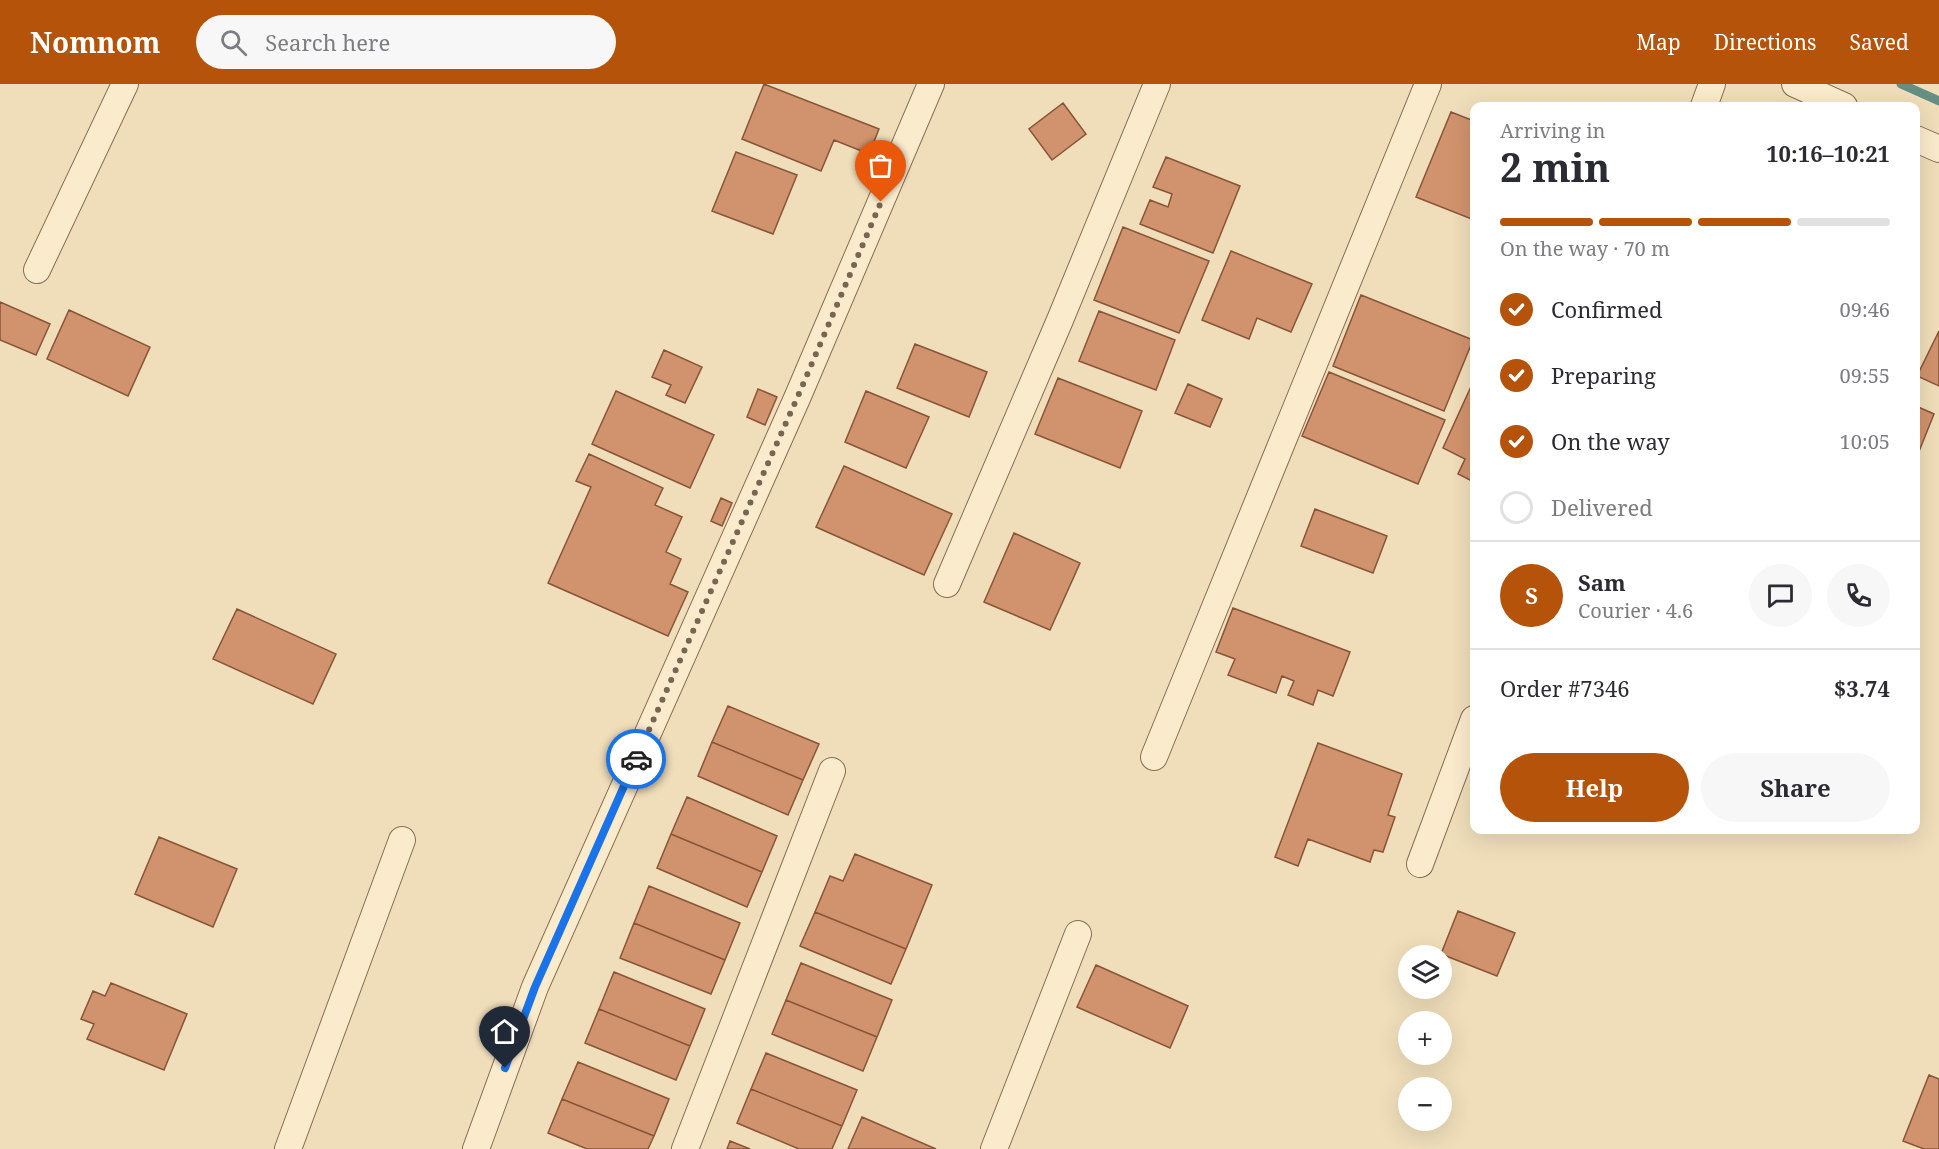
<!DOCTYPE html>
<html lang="en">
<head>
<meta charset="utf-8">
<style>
	:root { --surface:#fff; --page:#f7f7f7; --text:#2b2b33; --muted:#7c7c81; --line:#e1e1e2; --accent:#b45309 }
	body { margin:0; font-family:"Noto Serif",serif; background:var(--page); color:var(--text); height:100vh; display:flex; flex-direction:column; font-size:22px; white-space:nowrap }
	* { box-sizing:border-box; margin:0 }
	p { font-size:20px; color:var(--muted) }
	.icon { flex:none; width:33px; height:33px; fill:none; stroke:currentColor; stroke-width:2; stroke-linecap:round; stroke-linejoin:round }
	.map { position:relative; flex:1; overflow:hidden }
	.drawer { position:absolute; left:1470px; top:18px; width:450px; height:732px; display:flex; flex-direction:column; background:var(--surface); border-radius:12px; box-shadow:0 6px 24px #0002 }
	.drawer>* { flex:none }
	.tools { position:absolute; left:1398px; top:861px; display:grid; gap:12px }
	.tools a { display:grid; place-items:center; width:54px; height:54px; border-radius:50%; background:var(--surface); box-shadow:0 6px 24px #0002; font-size:30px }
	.pin { position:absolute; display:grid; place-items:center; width:51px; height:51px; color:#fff; margin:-62px -26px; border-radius:50% 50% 50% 0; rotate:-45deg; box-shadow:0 0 6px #0007 }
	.pin .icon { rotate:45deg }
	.courier { position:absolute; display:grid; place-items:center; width:60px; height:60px; margin:-30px; border:4px solid #1a73e8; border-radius:50%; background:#fff; color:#222; box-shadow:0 2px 8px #0007 }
	.headline em { font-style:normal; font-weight:700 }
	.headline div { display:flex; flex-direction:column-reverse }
	.headline { display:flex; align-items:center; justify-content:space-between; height:102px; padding:0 30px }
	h1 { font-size:39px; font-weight:700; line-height:45px }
	.bar { display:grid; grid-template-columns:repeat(4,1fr); gap:9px 6px; align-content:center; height:72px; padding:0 30px }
	.bar i { height:8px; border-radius:4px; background:var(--line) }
	.bar .current { background:var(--accent) }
	.bar p { grid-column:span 4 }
	.line { display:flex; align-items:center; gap:15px; padding:0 30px; border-top:2px solid var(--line) }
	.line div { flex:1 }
	.round { display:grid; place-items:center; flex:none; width:63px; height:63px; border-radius:32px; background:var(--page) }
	ol { padding:0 30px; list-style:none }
	li { display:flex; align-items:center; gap:18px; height:66px }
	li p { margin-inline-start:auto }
	li .icon { padding:6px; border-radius:50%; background:var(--accent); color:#fff; stroke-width:4 }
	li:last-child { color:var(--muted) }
	li i { width:33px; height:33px; border:3px solid var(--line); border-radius:50% }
	.cta { display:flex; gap:12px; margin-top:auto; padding:12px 30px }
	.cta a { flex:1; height:69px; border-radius:36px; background:var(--accent); color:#fff; font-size:24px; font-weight:700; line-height:69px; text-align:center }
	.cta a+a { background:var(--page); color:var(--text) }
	header { display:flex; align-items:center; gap:36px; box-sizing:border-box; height:84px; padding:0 30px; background:var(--accent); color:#fff }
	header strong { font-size:28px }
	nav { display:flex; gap:33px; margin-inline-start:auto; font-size:21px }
	.search { width:420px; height:54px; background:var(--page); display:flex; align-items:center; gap:15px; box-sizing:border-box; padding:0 21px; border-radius:33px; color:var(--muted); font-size:22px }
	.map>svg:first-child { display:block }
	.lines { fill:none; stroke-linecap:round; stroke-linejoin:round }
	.stream { stroke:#668e82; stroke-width:9 }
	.building { fill:#d1936d; stroke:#885538; stroke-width:1.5 }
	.street-casing { stroke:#886d53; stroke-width:28 }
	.street { stroke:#fbebcd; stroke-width:26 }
	.done { stroke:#766652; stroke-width:6; stroke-dasharray:0 10.8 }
	.route { stroke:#1a73e8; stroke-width:8 }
</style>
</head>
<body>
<header>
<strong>Nomnom</strong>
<div class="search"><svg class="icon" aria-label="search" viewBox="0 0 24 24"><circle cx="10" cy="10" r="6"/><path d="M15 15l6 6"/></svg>Search here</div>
<nav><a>Map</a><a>Directions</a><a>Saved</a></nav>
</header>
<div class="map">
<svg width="1939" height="1065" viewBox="0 0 1939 1065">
	<rect width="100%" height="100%" fill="#f0deba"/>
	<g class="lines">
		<path class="stream" d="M1901,0L1939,17"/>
	</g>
	<path class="building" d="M764,0L879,45L869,70L834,56L821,87L742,55Z
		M1063,19L1086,50L1052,76L1029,45Z
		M1451,28L1474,37V136L1416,113Z
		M736,68L797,91L773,150L712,127Z
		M1166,73L1240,102L1213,169L1140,140L1150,116L1168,123L1172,110L1153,103Z
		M1123,143L1209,177L1179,249L1094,216Z
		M1231,167L1312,200L1291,248L1257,234L1249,255L1202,236Z
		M1361,211L1473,256L1444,327L1333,282Z
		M0,218L50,240L36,271L0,256Z
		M69,226L150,263L128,312L47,275Z
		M1099,227L1175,256L1156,306L1079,277Z
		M1939,247V302L1917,292Z
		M915,260L987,288L969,333L897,304Z
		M664,266L702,283L685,319L666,311L671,301L652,293Z
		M1329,288L1445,336L1418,400L1302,352Z
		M1058,294L1142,327L1120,384L1035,350Z
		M1474,296V398L1458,390L1465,375L1443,364Z
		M1188,300L1222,315L1210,343L1175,329Z
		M758,305L777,313L765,341L747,333Z
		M616,307L714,351L690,404L592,360Z
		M866,307L929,333L906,384L845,358Z
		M1916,322L1934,330L1916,375Z
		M589,370L663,404L655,421L682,433L666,468L681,475L670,500L688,508L668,552L548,499L591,403L576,397Z
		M844,382L952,430L924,491L816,443Z
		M721,414L732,419L722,442L711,437Z
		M1315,425L1387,452L1373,489L1301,462Z
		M1014,449L1080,479L1050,546L984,518Z
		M1233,524L1350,568L1333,612L1318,606L1313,621L1288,611L1294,597L1282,592L1276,609L1228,591L1235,575L1216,568Z
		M237,525L336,570L313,620L213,575Z
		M728,622L819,660L803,696L712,658Z
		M712,658L803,696L788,731L698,692Z
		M1318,659L1402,690L1388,731L1395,733L1383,768L1374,766L1370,778L1308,755L1298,782L1275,773Z
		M687,713L777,752L762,788L671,750Z
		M671,750L762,788L747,823L657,784Z
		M159,753L237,785L213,843L135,810Z
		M855,770L932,801L906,865L815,828L830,792L843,797Z
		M649,802L740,839L725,876L634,839Z
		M1458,827L1515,849L1497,892L1441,870Z
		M815,828L906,865L891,900L800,862Z
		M634,839L725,876L711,910L620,874Z
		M801,879L892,916L877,953L786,916Z
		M1096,881L1188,922L1170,964L1077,923Z
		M614,888L705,925L690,962L599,925Z
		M111,899L187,930L164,986L87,955L94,940L81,935L93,907L105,912Z
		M786,916L877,953L863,987L772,950Z
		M599,925L690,962L676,996L585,959Z
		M766,969L857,1006L842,1042L751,1005Z
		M578,978L669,1015L654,1052L562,1015Z
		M1929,991L1939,995V1065H1924L1903,1057Z
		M751,1005L842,1042L832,1065H799L737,1039Z
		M562,1015L654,1052L648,1065H587L548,1049Z
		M862,1033L936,1065H848Z
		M730,1057L750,1065H727Z"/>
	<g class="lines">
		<g class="street-casing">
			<path id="street" d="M1795,0L1844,22
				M1704,22L1712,0
				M1916,55L1939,65
				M37,186L125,0
				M947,500L1060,236L1157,0
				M1154,673L1428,0
				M1420,780L1474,635
				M288,1065L402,756
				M476,1065L535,903L798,312L931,0
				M685,1065L832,687
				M994,1065L1078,850"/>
		</g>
		<use href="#street" class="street"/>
	</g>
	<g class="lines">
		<path class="done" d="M636,675L798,312L881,118"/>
		<path class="route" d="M505,984L535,903L636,675"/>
	</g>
</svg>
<div class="tools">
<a><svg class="icon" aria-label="layers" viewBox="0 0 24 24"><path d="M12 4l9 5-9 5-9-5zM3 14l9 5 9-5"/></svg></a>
<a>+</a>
<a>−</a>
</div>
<div class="pin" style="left:881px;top:118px;background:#ea580c"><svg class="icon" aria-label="bag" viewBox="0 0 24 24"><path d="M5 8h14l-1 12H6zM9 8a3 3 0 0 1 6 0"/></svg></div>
<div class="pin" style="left:505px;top:984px;background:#1f2937"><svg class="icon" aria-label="home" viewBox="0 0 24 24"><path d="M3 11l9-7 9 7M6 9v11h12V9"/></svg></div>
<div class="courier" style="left:636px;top:675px"><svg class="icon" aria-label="car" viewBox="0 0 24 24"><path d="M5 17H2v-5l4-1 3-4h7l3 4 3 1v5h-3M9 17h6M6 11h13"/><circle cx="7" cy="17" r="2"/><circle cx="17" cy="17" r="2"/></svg></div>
<section class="drawer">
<div class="headline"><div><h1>2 min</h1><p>Arriving in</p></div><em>10:16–10:21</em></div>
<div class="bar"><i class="current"></i><i class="current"></i><i class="current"></i><i></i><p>On the way · 70 m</p></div>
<ol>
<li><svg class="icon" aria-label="check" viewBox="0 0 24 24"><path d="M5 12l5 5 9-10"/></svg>Confirmed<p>09:46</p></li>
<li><svg class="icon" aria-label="check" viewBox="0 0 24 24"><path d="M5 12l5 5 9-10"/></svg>Preparing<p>09:55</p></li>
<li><svg class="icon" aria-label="check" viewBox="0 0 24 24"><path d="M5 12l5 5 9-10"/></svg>On the way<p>10:05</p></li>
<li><i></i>Delivered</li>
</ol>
<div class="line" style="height:108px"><b class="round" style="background:var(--accent);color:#fff">S</b><div><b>Sam</b><p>Courier · 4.6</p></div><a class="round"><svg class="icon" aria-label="chat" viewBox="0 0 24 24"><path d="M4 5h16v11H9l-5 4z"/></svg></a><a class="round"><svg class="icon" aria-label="phone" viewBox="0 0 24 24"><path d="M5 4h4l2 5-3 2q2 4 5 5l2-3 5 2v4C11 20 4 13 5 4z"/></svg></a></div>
<div class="line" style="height:78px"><div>Order #7346</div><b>$3.74</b></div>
<div class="cta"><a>Help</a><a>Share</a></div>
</section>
</div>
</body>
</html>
